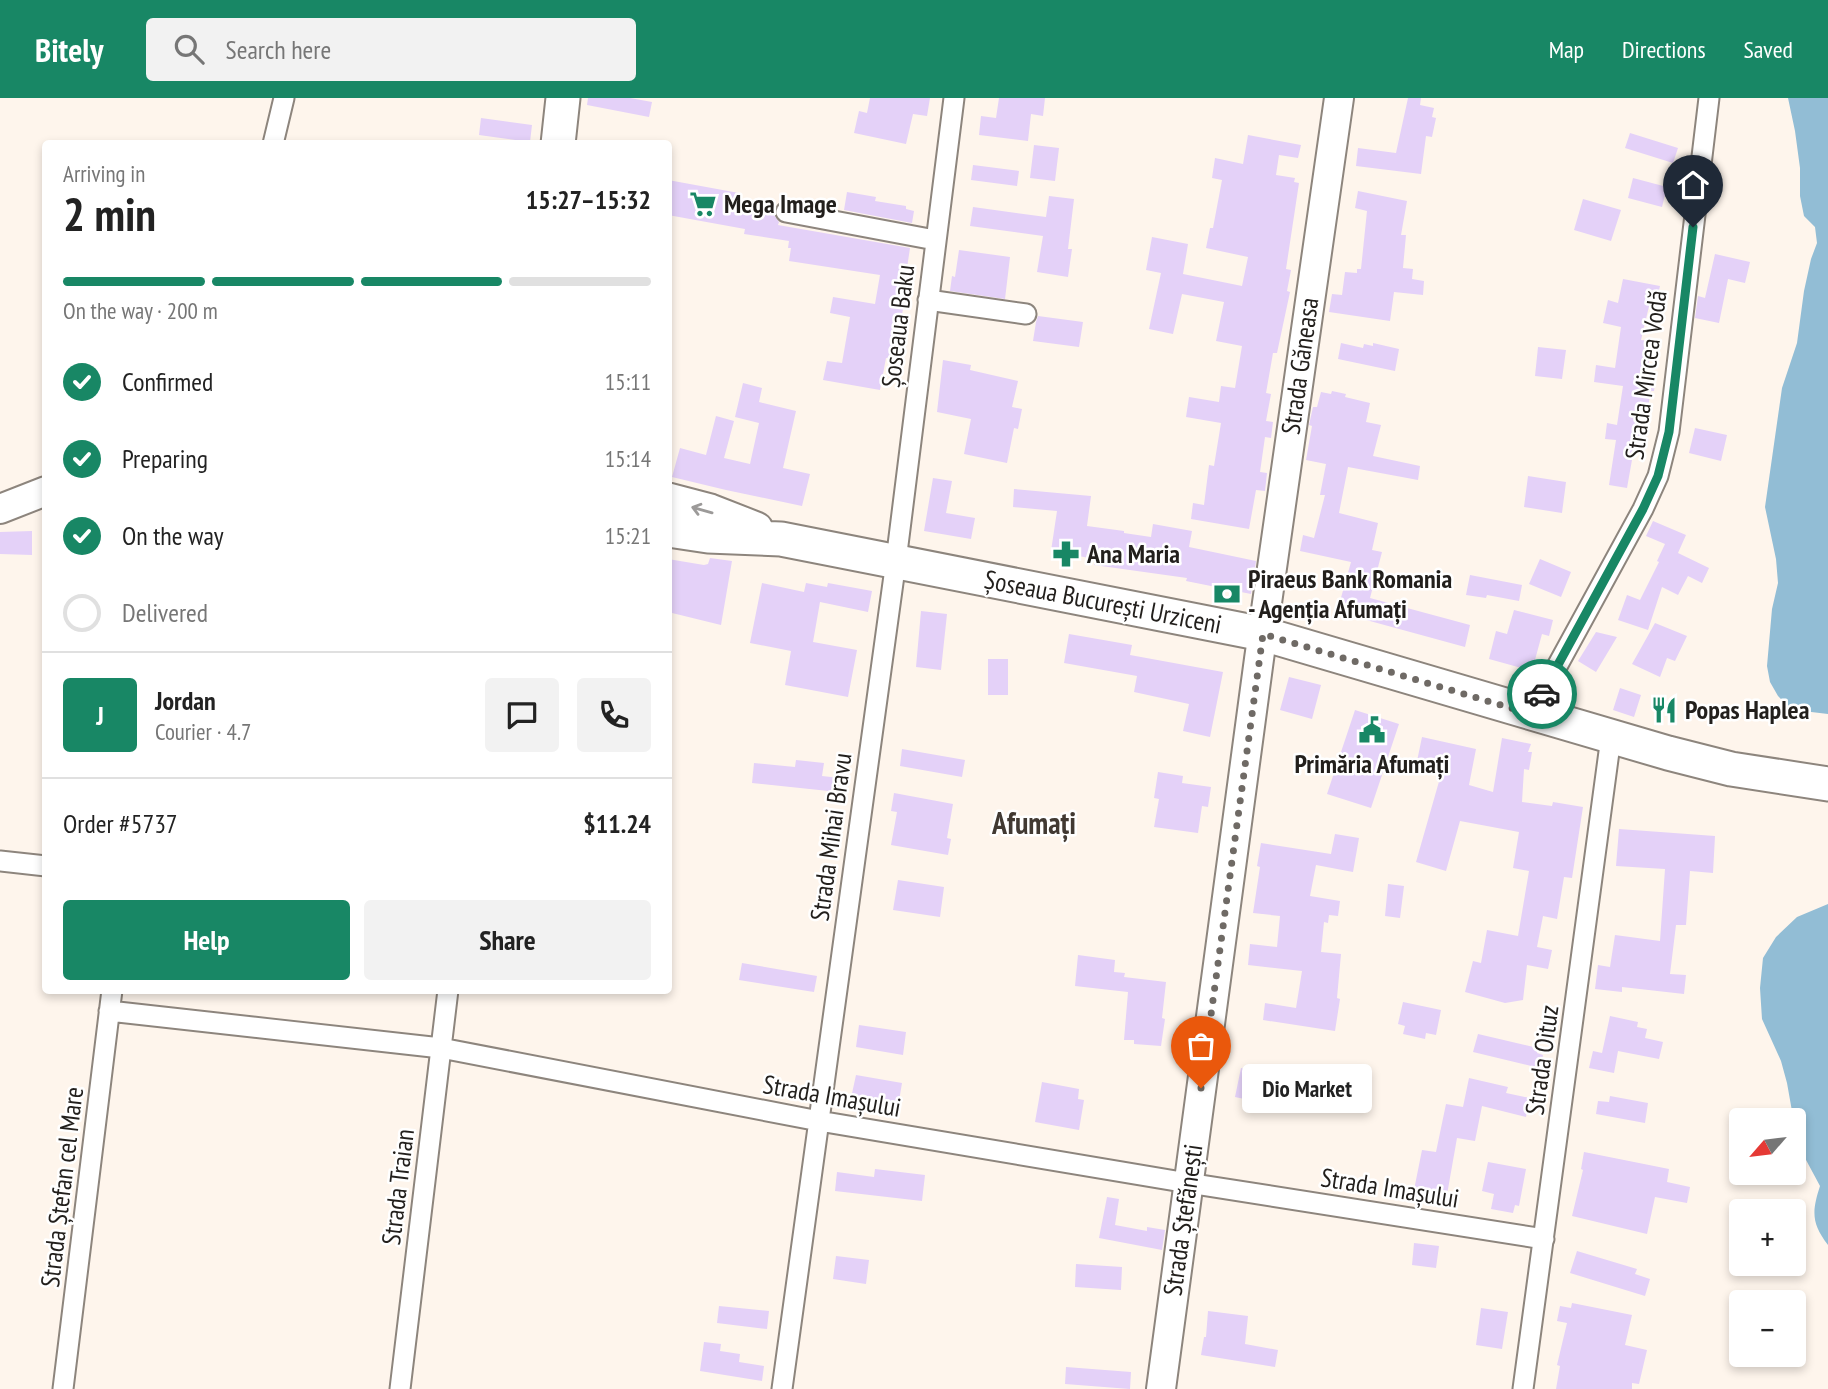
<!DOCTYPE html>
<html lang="en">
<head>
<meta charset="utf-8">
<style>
	:root { --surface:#fff; --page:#f2f2f2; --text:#222; --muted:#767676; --line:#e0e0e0; --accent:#188765 }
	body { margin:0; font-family:"PT Sans Narrow",sans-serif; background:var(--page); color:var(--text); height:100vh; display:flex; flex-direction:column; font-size:26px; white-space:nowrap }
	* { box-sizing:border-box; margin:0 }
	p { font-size:23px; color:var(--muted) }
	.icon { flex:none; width:38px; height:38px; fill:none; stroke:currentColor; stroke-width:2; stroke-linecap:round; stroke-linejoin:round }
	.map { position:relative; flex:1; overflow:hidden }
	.details { position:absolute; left:42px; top:42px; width:630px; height:854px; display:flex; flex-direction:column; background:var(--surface); border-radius:7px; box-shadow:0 4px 10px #0003 }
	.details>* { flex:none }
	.needle { width:46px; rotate:242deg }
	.controls { position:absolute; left:1729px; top:1010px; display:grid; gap:14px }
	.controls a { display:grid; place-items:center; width:77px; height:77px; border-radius:7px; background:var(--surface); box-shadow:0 4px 10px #0003; font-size:35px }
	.pin { position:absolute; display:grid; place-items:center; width:60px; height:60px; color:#fff; margin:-72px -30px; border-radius:50% 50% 50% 0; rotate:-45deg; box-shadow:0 0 7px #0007 }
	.pin .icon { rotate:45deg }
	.courier { position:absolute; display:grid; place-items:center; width:70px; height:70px; margin:-35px; border:5px solid #188765; border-radius:50%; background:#fff; color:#222; box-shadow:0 2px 9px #0007 }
	.bubble { position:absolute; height:49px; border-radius:7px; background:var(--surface); box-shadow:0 4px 10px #0003; font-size:23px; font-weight:700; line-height:49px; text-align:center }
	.overview em { font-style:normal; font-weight:700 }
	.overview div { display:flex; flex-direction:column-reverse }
	.overview { display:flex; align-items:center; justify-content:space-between; height:119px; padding:0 21px }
	h1 { font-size:46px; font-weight:700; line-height:52px }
	.bar { display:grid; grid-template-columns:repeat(4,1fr); gap:10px 7px; align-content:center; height:84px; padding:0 21px }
	.bar i { height:9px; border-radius:5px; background:var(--line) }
	.bar .selected { background:var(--accent) }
	.bar p { grid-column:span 4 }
	.line { display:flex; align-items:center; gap:18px; padding:0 21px; border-top:2px solid var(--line) }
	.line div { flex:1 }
	.round { display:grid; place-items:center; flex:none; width:74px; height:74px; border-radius:7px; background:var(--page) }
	ol { padding:0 21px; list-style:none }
	li { display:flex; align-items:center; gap:21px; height:77px }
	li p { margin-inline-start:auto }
	li .icon { padding:7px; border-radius:50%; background:var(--accent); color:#fff; stroke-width:4 }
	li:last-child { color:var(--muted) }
	li i { width:38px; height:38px; border:4px solid var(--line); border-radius:50% }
	.primary-button { display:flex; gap:14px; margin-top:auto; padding:14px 21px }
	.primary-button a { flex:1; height:80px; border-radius:7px; background:var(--accent); color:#fff; font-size:28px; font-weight:700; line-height:80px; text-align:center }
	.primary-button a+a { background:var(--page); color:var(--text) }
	header { display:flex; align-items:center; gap:42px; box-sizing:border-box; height:98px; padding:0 35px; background:var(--accent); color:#fff }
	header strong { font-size:33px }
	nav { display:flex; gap:38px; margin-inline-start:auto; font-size:24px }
	.search { width:490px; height:63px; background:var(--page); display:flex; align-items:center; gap:18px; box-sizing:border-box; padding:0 24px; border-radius:7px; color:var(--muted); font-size:26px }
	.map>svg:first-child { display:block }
	.water { fill:#92bdd5 }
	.building { fill:#e4d1f8 }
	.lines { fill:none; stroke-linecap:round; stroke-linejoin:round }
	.minor-casing { stroke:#8d857d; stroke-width:23 }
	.secondary-casing { stroke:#8d857d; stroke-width:32 }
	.trunk-casing { stroke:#8d857d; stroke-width:37 }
	.minor { stroke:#fff; stroke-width:19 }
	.secondary { stroke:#fff; stroke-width:28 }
	.trunk { stroke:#fff; stroke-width:33 }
	.oneway { stroke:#9c9a99 }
	.done { stroke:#6f6a65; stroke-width:7; stroke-dasharray:0 12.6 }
	.route { stroke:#188765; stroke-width:9 }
	.labels { text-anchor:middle; stroke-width:5; stroke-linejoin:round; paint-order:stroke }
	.poi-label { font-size:26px; font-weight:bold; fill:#221f1c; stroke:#fff; text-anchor:start }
	.street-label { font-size:26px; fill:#221f1c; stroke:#fff }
	.quarter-label { font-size:30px; font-weight:bold; fill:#413932; stroke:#fff }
</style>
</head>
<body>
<header>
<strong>Bitely</strong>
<div class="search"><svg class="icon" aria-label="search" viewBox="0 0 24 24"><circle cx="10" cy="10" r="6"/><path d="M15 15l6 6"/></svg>Search here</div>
<nav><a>Map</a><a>Directions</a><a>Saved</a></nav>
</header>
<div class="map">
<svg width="1828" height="1291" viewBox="0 0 1828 1291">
	<rect width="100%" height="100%" fill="#fef5ec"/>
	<path class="water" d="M1788,0H1828V616L1803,613L1789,609L1778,598L1770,584L1767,568L1772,511L1778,485L1776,461L1765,409L1782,290L1797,245L1804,193L1811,161L1817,145L1815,129L1804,118L1800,98V70L1795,33Z
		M1828,806V1147C1811,1125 1812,1113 1820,1088L1798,1047L1787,985L1781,963L1762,921L1760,890L1763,860L1776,839L1797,819Z"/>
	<path class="building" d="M588,0H630L652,4L649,19L587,7Z
		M870,0H930L927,18L913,16L906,46L854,35L859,13L867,15Z
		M999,0H1045L1043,18L1031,16L1028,43L979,37L981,18L996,20Z
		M1408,0H1421L1420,7L1434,10L1432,19L1436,20L1432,39L1426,38L1421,76L1356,68L1358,50L1396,55Z
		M481,20L532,27L530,44L479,37Z
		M1630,35L1678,50L1673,65L1625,50Z
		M1248,37L1301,47L1298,60L1279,57L1276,77L1295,80L1294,84L1299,85L1286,171L1291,172L1287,193L1290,194L1277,255H1273L1266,295L1271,296L1266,323L1273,324L1271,340L1265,339L1260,374L1267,375L1265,393L1256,392L1249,431L1191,421L1193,405L1204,407L1209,367L1214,368L1221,325L1186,319L1189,299L1219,304L1221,288L1235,290L1242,248L1216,243L1224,204L1182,196L1173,236L1149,231L1161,175L1146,172L1152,139L1188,146L1183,176L1242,188L1248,159L1206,150L1210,130H1213L1222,82L1212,80L1215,60L1243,66Z
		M1034,47L1059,50L1055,83L1030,80Z
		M973,67L1019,73L1017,88L971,82Z
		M1633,80L1667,89L1662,109L1628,100Z
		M668,82L739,95L738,101L776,107L774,117L779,124L778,127L910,150L901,210L903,211L894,261L886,260L880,292L823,282L827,263L842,265L850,219L830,215L833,199L875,206L880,177L789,163L791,150H788L789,143L744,136L745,131L668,117Z
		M1358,93L1407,103L1401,137H1406L1403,170L1413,171L1412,181L1424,183L1423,197L1394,194L1390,223L1329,214L1332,196L1342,197L1345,174L1357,175V171H1361L1367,113L1355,110Z
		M847,94L876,99L875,103L906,108V111L914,113L912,125L844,112Z
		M1049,98L1074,101L1068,151H1072L1068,179L1037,174L1043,138L970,128L973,109L1046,119Z
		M1583,101L1621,112L1611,143L1574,132Z
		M959,152L1010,159L1005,201L950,193L952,178L955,179Z
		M1715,156L1750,164L1745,185L1728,181L1719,225L1695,220L1698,198L1705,200Z
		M1623,181L1660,188L1656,205L1650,204L1641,242L1652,243L1647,275L1656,277L1654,293H1651L1641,346L1635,345L1627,390L1609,387L1616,342L1605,341L1607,325L1617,327L1623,288L1594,284L1596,267L1615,270L1621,229L1603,225L1608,202L1618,205Z
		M1038,218L1083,224L1079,249L1033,243L1036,224Z
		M1341,245L1363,250L1364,246L1373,248V245L1399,251L1395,273L1338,261Z
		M1538,249L1566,252L1562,281L1535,278Z
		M943,262L971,267L970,272L1018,283L1012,309L1022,311L1018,331L1014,330L1007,365L964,356L971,321L937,314Z
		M743,285L762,290L759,304L796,313L783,370L810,376L802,408L726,392L672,379L680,350L706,357L716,318L734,323L724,360L750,366L759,325L735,319Z
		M1332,293L1346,296L1345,299L1370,305L1366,324L1381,327L1373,358L1420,368L1418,382L1348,369L1339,415L1378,425L1372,452L1382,454L1370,500L1470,527L1465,549L1337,514L1351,464L1300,453L1303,437L1314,440L1325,397H1320L1326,366L1306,362L1312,328L1309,327L1313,309H1317L1321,294L1331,296Z
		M1695,330L1727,337L1721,363L1689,355Z
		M1528,378L1566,384L1562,415L1524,409Z
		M933,380L952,383L946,415L975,420L971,441L924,433Z
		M1014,391L1091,398L1087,428L1124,433V435L1151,439L1153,426L1192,433L1189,449L1256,463L1251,496L1186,483L1187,480L1094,467L1095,461L1051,453L1057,413L1013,409Z
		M1653,423L1686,437L1678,455L1709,470L1702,485L1688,478L1678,497L1662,489L1648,532L1618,522L1627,497L1640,502L1659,464L1657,463L1665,446L1646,438Z
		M32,433V457L0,456V434Z
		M710,460L732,463L721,527L668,514V461L704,467L708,466Z
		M1540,461L1571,474L1561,499L1529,486Z
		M1470,477L1522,487L1519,503L1487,497L1486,500L1466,497Z
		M762,485L804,494L806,485L827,489L828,485L872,493L868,514L820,504L813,544L857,552L848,599L785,587L791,553L750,545Z
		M1514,512L1553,522L1549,538L1542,536L1532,573L1489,561L1496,533L1507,536Z
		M921,513L947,516L941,572L916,569Z
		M1655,525L1687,538L1675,563L1667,560L1660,579L1632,566Z
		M1596,534L1617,539L1596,574L1578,563Z
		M1069,536L1132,547L1130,557L1223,574L1210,639L1183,633L1189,606L1134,594L1137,578L1064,565Z
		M988,561H1008V597H988Z
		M1289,579L1321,587L1312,621L1280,612Z
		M1620,590L1641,597L1634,619L1613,612Z
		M1355,612L1399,626L1371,710L1327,696Z
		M1422,639L1476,651L1469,687L1493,694L1502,640L1531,646L1528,654H1532L1529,672L1524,671L1522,704L1552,708L1553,704L1583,709L1572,780L1564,779L1557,821L1543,818L1537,849L1552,852L1548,871L1527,867L1523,902L1505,905L1465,894L1473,863L1481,865L1487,832L1518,838L1529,773L1513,770L1519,734L1460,723L1446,773L1416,764L1442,673L1416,668Z
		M902,651L965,662L962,679L900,668Z
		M796,662L824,665L822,678L840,680L838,694L752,685L754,665L795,669Z
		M1158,674L1183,678L1182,685L1211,689L1208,709L1202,708L1198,735L1154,729L1159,701L1154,700Z
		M894,695L953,706L947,740L951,741L948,757L891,747L897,714L891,713Z
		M1619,731L1715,738L1713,775L1690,773L1686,827H1676L1670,876L1686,877L1684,896L1622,889V894L1595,891L1598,867L1610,869L1615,837L1660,843L1665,771L1616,768Z
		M1335,736L1359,740L1353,774L1316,767L1310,798L1340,803L1338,818L1329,817L1328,825L1324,824L1321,854L1341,856L1337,900L1340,901L1335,933L1263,922L1265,905L1296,910L1302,873L1248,867L1250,846L1277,849L1280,818L1253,815L1260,769L1257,768L1261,745L1331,756Z
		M898,782L944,789L940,819L893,812Z
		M1388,786L1404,788L1400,820L1385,818Z
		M1078,857L1115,862L1114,874L1125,875L1124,879L1166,884L1162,920L1165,921L1161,948L1134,946V942H1124L1128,894L1075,888Z
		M742,865L817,878L814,894L739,882Z
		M1403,904L1441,912L1436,937L1426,935L1425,941L1403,936L1405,928L1398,926Z
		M1610,918L1638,924L1637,929L1647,931L1645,940L1663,944L1659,961L1618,953L1614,975L1589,970L1593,953L1602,955Z
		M859,927L906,934L903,957L856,949Z
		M1478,936L1538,950L1537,955L1543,957L1540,970L1473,954Z
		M1241,970L1315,985L1309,1015L1235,999Z
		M856,977L902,985L898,1009L851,1000Z
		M1469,980L1508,989L1506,995L1530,1000L1526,1019L1482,1008L1475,1043L1457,1040L1445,1108L1412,1102L1422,1052L1436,1054L1446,1006L1463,1009Z
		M1042,984L1079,991L1078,1001L1084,1002L1079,1032L1035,1024Z
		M1610,998L1648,1005L1645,1025L1596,1016L1598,1003L1609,1004Z
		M1584,1054L1669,1071L1667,1084L1690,1089L1687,1105L1655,1099L1647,1136L1572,1118L1583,1072L1581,1071Z
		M1488,1064L1526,1071L1519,1108L1515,1107L1513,1115L1491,1111L1494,1096L1482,1093Z
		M875,1071L925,1077L922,1103L835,1093L837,1074L874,1079Z
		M1107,1099L1119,1101L1115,1127L1147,1133V1129L1165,1132L1162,1152L1099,1140Z
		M1414,1145L1439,1148L1436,1170L1412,1167Z
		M1577,1153L1637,1171L1635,1176L1650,1181L1645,1198L1570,1175Z
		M836,1158L869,1162L866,1186L833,1181Z
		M1076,1166L1122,1169L1121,1192L1075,1189Z
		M1572,1205L1632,1217L1625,1247L1647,1252L1639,1286L1632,1285V1291H1556L1560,1268L1557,1267L1567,1225L1557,1223L1560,1208L1571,1210Z
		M719,1208L769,1213L767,1231L717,1225Z
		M1481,1210L1508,1214L1502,1251L1476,1247Z
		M1208,1213L1248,1218L1245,1246L1278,1252L1275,1269L1201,1257L1204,1239H1206Z
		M704,1244L721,1246L720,1253L740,1256L739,1264L764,1268L762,1283L700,1273Z
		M1066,1269L1131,1274L1130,1291L1065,1286Z"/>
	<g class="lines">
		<g class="minor-casing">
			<path id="minor" d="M273,46L284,0
				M786,114L935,142
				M928,202L1026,216
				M1531,616L1643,411L1658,378L1669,334L1709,0
				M0,763L46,768
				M109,913L441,950L819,1023L1188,1085L1544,1141
				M63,1291L112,892
				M400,1291L448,892
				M782,1291L896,463L954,0
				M1523,1291L1611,639"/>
		</g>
		<g class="secondary-casing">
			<path id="secondary" d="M0,411L46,393
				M1161,1291L1259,561L1339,0"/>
		</g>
		<g class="trunk-casing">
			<path id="trunk" d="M558,46L563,0
				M668,402L710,413L756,431
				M668,432L708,438L781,441L1263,536L1668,655L1731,671L1828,686"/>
		</g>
		<use href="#minor" class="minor"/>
		<use href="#secondary" class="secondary"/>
		<use href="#trunk" class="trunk"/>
	</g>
	<defs><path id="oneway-shaft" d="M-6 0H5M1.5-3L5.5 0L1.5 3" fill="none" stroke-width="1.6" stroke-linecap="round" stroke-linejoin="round" transform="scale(1.75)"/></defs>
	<use class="oneway" href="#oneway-shaft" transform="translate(702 412) rotate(-164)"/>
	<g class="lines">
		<path class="done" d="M1201,990L1263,536L1531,616L1542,596"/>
		<path class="route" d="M1542,596L1643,411L1658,378L1669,334L1693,129"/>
	</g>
	<defs>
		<g id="supermarket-bare" transform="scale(2.1)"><path d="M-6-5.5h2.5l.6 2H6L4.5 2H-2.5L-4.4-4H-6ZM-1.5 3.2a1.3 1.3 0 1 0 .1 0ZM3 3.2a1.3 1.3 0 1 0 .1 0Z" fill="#188765" stroke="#fff" stroke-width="2.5" paint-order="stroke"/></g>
		<g id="pharmacy-bare" transform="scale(2.1)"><path d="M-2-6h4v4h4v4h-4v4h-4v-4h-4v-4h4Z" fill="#188765" stroke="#fff" stroke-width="2.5" paint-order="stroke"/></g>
		<g id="bank-bare" transform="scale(2.1)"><path d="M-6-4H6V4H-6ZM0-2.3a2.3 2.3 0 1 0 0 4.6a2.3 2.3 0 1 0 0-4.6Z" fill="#188765" stroke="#fff" stroke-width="2.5" paint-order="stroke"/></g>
		<g id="restaurant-bare" transform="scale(2.1)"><path d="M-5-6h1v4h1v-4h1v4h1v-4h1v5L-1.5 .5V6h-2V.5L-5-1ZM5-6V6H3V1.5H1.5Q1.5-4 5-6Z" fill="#188765" stroke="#fff" stroke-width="2.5" paint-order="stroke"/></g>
		<g id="civic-bare" transform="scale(2.1)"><path d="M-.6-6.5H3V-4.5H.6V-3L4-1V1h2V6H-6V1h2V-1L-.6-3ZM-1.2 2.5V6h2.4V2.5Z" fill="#188765" stroke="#fff" stroke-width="2.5" paint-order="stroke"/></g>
	</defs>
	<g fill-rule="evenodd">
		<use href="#supermarket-bare" x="703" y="106"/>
		<use href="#pharmacy-bare" x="1066" y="456"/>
		<use href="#bank-bare" x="1227" y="496"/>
		<use href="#restaurant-bare" x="1664" y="612"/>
		<use href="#civic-bare" x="1372" y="632"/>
	</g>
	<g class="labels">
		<g class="poi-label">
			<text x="724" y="115">Mega Image</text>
			<text x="1087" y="465">Ana Maria</text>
			<text x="1248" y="490">Piraeus Bank Romania<tspan x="1248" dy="30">- Agenția Afumați</tspan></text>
			<text x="1685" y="621">Popas Haplea</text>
			<text x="1372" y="675" text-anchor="middle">Primăria Afumați</text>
		</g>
		<g class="street-label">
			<text transform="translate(898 228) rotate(-83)" y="9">Șoseaua Baku</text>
			<text transform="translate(1300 268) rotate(-82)" y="9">Strada Găneasa</text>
			<text transform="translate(1646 277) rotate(-82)" y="9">Strada Mircea Vodă</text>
			<text transform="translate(1103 504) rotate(11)" y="9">Șoseaua București Urziceni</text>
			<text transform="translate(831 739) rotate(-82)" y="9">Strada Mihai Bravu</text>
			<text transform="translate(1542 962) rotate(-82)" y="9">Strada Oituz</text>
			<text transform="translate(832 998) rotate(10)" y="9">Strada Imașului</text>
			<text transform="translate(62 1089) rotate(-83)" y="9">Strada Ștefan cel Mare</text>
			<text transform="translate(398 1089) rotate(-83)" y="9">Strada Traian</text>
			<text transform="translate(1390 1090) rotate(9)" y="9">Strada Imașului</text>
			<text transform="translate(1183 1122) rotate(-82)" y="9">Strada Ștefănești</text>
		</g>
		<g class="quarter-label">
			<text x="1034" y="736">Afumați</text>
		</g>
	</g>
</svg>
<div class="controls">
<a><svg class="needle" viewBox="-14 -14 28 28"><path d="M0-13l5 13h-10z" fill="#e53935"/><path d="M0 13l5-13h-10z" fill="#767676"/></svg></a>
<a>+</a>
<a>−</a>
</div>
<div class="pin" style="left:1201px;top:990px;background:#ea580c"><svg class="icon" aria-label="bag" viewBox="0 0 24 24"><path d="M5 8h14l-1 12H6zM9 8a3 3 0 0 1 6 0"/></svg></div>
<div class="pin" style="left:1693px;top:129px;background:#1f2937"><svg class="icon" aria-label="home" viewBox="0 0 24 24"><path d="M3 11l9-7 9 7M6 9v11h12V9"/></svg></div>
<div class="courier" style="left:1542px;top:596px"><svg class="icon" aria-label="car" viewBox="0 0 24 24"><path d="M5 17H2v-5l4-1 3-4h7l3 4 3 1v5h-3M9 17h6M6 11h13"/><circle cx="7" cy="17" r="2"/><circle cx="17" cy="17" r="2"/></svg></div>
<div class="bubble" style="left:1242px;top:966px;width:130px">Dio Market</div>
<section class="details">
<div class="overview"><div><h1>2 min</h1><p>Arriving in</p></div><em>15:27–15:32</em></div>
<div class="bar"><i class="selected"></i><i class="selected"></i><i class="selected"></i><i></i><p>On the way · 200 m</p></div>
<ol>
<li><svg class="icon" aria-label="check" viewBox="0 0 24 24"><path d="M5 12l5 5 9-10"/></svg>Confirmed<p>15:11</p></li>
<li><svg class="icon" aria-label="check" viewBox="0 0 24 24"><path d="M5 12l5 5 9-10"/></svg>Preparing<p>15:14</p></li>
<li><svg class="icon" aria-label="check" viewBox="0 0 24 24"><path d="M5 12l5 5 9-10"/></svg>On the way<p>15:21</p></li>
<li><i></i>Delivered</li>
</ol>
<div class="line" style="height:126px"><b class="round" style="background:var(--accent);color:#fff">J</b><div><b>Jordan</b><p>Courier · 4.7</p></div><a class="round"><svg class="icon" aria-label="chat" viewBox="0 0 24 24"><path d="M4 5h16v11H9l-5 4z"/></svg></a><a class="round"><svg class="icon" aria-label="phone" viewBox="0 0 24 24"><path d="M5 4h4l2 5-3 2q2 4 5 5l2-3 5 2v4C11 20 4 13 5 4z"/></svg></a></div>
<div class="line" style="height:91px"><div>Order #5737</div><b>$11.24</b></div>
<div class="primary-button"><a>Help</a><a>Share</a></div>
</section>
</div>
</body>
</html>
